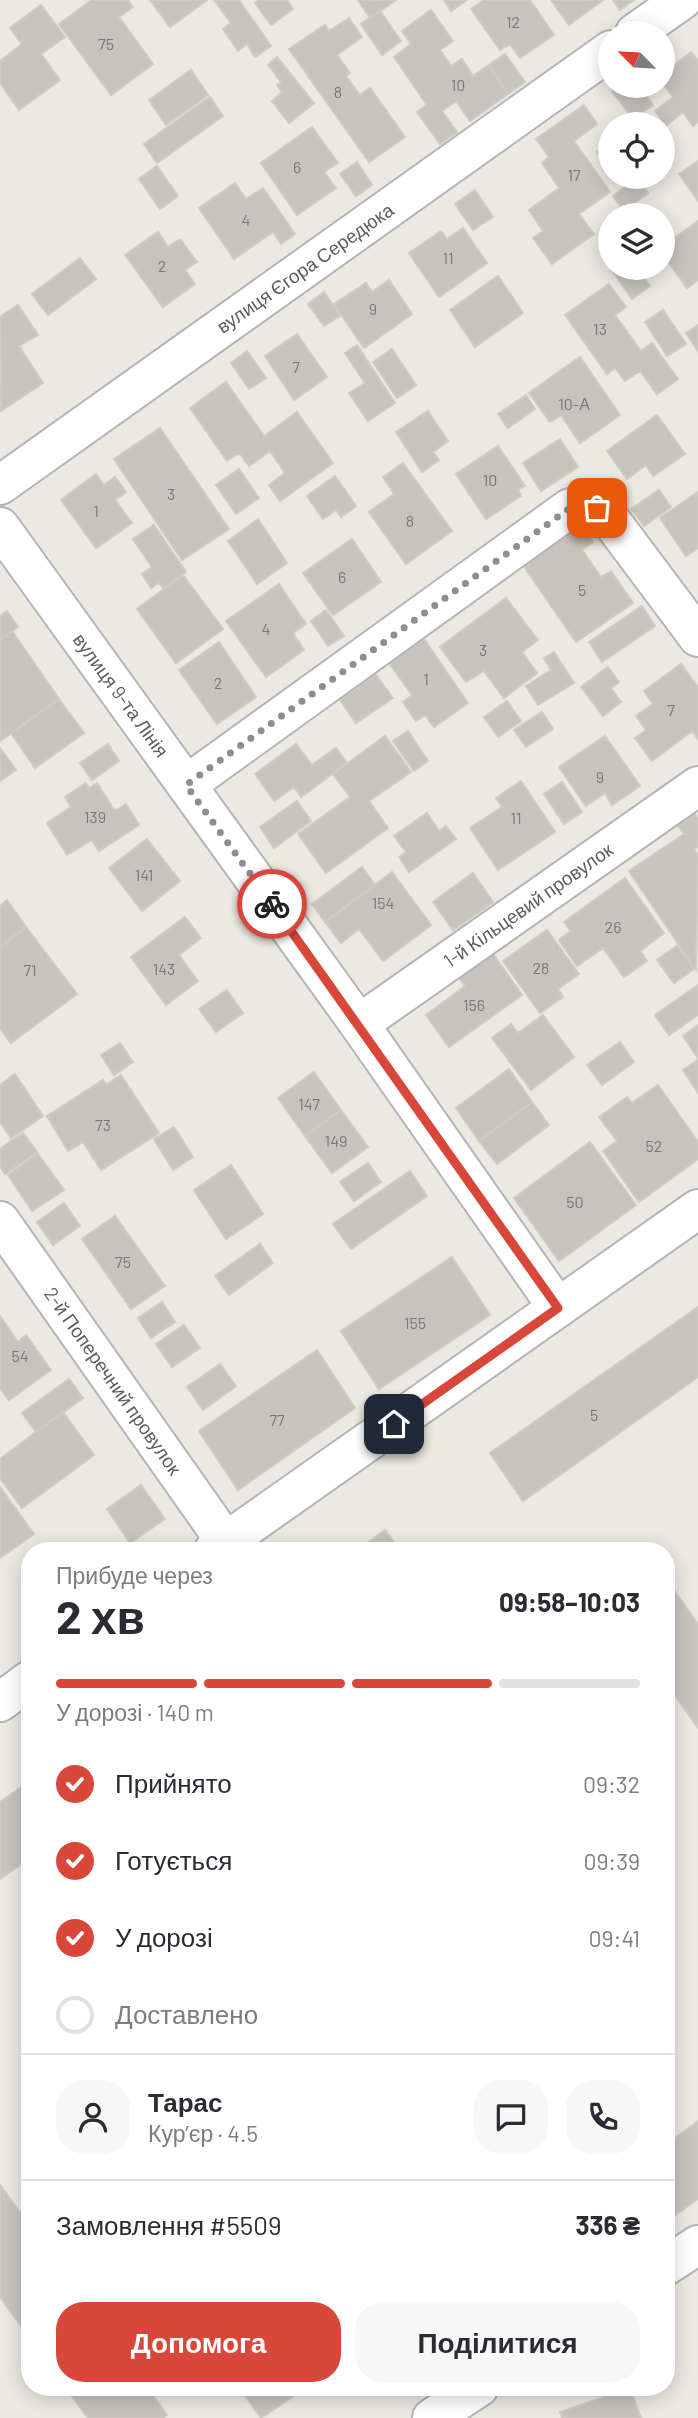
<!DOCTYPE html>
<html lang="uk">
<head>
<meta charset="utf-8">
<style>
	:root { --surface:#fff; --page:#f7f7f7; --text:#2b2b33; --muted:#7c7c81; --line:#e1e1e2; --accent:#d9463a }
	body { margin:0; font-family:Barlow,sans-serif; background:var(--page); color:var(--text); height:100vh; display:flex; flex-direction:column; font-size:26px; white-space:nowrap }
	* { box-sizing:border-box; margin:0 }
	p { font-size:23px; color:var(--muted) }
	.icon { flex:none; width:38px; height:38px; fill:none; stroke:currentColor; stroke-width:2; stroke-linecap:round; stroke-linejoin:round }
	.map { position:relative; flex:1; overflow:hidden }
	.side { position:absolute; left:21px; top:1542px; width:654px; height:854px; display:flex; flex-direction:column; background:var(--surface); border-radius:28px; box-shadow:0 4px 18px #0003 }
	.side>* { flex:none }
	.needle { width:46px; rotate:294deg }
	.controls { position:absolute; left:598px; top:21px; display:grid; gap:14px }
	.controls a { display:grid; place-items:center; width:77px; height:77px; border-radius:50%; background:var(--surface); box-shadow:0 4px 18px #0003; font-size:35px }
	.pin { position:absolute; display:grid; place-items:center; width:60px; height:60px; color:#fff; margin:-30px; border-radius:14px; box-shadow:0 4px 10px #0006 }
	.courier { position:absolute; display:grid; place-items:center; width:70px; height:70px; margin:-35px; border:5px solid #d9463a; border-radius:50%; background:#fff; color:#222; box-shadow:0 2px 9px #0007 }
	.head em { font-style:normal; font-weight:700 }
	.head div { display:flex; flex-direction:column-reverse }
	.head { display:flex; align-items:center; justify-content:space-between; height:119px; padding:0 35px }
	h1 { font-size:46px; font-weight:700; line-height:52px }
	.bar { display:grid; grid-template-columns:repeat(4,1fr); gap:10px 7px; align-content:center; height:84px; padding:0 35px }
	.bar i { height:9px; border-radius:5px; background:var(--line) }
	.bar .on { background:var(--accent) }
	.bar p { grid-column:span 4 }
	.line { display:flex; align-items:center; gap:18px; padding:0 35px; border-top:2px solid var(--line) }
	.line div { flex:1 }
	.round { display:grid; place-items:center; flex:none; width:74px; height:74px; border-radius:28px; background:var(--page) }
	ol { padding:0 35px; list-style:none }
	li { display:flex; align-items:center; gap:21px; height:77px }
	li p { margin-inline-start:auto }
	li .icon { padding:7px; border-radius:50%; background:var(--accent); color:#fff; stroke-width:4 }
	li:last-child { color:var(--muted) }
	li i { width:38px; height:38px; border:4px solid var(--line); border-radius:50% }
	.button { display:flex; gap:14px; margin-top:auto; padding:14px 35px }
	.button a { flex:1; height:80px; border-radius:28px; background:var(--accent); color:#fff; font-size:28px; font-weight:700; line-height:80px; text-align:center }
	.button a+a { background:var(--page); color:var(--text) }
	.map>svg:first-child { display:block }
	.building { fill:#c7c4be; stroke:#d0cbc1; stroke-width:2 }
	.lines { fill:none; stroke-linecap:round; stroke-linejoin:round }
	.minor-casing { stroke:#b2b4b8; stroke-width:42 }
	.minor { stroke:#fff; stroke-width:38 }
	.done { stroke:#8d8e8e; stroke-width:7; stroke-dasharray:0 12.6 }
	.route { stroke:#d9463a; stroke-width:9 }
	.labels { text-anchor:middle; stroke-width:5; stroke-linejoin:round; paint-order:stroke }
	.number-label { font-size:16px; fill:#757778 }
	.street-label { font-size:19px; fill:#5a5d61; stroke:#fff }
</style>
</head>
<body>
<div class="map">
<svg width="698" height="2418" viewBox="0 0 698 2418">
	<rect width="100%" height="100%" fill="#ece9e2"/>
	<path class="building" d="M92,0H128L133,7L119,17L153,64L111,95L59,24Z
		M150,0H207L170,27Z
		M214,0H239L271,46L255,57L247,44L238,51L223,29L231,23Z
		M259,0H287L293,9L271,25L255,3Z
		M358,0H396L370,18Z
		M444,0H467L451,11Z
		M484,0H530L554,35L520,58L510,44L500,50L471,9Z
		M551,0H603L569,25Z
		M613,0H634L620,10Z
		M41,5L65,37L41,54L60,80L19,110L0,83V61L22,44L10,28Z
		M431,10L453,41L440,50L451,66L462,59L473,76L489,65L508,94L470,121L456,101L442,111L457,132L440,144L417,112L427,105L394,57L411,44L402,31Z
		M380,11L401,41L382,55L361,24Z
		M349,18L362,37L337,55L350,73L346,76L360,95L370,88L405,137L369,162L289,49L325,25L329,31Z
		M691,52L698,60V122L693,126L683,112L666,126L655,111L673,97L663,84V74Z
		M505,54L525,82L508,94L489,65Z
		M277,57L314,103L289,123L272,101L282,92L277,85L281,82L268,65Z
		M191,70L208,95L166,125L149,100Z
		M619,86H639L653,105L633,119L612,91Z
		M210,97L223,116L157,163L144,144Z
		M584,105L597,124L574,141L610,192L579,214L594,234L552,264L533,238L543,231L529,210L559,188L542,163L549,157L536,139Z
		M312,127L338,163L324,172L336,188L297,215L261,163Z
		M611,144V172L597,152Z
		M698,161V201L679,174Z
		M357,162L372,185L356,196L340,174Z
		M157,166L178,196L160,209L139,179Z
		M637,178L648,193L624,211L613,196Z
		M235,183L246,199L263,188L295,234L281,244L273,232L234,259L199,208Z
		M475,190L493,217L473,230L455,204Z
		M698,221V280L687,288L663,255V246Z
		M463,228L487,263L439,297L409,253L441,231L447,239Z
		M158,232L168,247L180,239L197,262L185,270L195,284L163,307L125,255Z
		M80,258L96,279L48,315L32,294Z
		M611,265V268H637L650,286L632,299L609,266Z
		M498,276L523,313L475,347L450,310Z
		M389,280L412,314L364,348L334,304L366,283L372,292Z
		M609,284L626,307L615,315L641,351L652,343L678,379L657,394L640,371L625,381L615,368L607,374L565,315Z
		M324,292L340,316L324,326L308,304Z
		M18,305L38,335L19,346L43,383L1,411L0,317Z
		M663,310L686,344L667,356L645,322Z
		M698,325V351L686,333Z
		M297,334L327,377L294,400L265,356Z
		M357,345L395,403L368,421L349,393L365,383L345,353Z
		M392,349L416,385L397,398L373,362Z
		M247,351L266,378L249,389L231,363Z
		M580,357L620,415L580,443L561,415L550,422L529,393Z
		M226,382L264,436L297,412L333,463L280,501L269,485L285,473L270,451L249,466L239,453L227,461L190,408Z
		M526,395L535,409L508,428L498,414Z
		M428,411L448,441L433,452L439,460L422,472L396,432Z
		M657,415L685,454L653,476L646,465L627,479L607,451Z
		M160,428L229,529L182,560L114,459Z
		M560,439L578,467L541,491L523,463Z
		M498,446L525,486L518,490L521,496L486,519L456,474Z
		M403,463L452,531L406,564L369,512L394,494L383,477Z
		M239,469L259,498L236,514L216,485Z
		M96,474L104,485L115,477L126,492L115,500L132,523L96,548L61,500Z
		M335,476L356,506L341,517L336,510L323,519L307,496Z
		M659,490L671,507L644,526L631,509Z
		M698,492V548L686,556L660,518Z
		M258,519L287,563L257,584L228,541Z
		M154,525L186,572L163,588L159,583L151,588L142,574L152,567L133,539Z
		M581,525L593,542L582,550L601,577L611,571L633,603L576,642L523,565Z
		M352,539L381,582L333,615L303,573Z
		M183,575L223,629L176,663L137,609Z
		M279,584L306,624L293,633L304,650L266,677L226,621Z
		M506,598L538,640L522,652L537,673L504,698L484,671L466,682L440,647Z
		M642,606L655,626L602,662L589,642Z
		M326,610L344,636L328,646L311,621Z
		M7,611L18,627L0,640V616Z
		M12,631L59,699L0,741V640Z
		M424,639L468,703L434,727L425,715L416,721L403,702L412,695L389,663Z
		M219,642L256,697L217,724L179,670Z
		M554,652L574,683L538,705L526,686L551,670L544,658Z
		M681,664L698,687V739L692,731L652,761L635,738L646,730L636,716L653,704L644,691Z
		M608,667L619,682L611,688L621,702L603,716L581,687Z
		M376,675L393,698L356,723L340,700Z
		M59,699L84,733L35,768L11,733Z
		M507,701L521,721L498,737L484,717Z
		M542,712L553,729L526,747L514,730Z
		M408,731L428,761L414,771L393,741Z
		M385,736L411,772L369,801L388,828L326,873L298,834L350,797L333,774Z
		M605,736L640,786L612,805L605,793L586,806L559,767Z
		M108,744L119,761L92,780L80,763Z
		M296,744L312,765L336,748L347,763L301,797L294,787L274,801L255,774Z
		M0,748L16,770L0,781Z
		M521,781L555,832L498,870L470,828L502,807L496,798Z
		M562,782L582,812L564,824L544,794Z
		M86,783L89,788L97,783L115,811L126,804L139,825L99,851L92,840L67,855L47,823L71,807L65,797Z
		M297,801L311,821L274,848L260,827Z
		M427,813L439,831L446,826L456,839L409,872L399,857L406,852L394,836Z
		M695,814L698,819V847L694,849L698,855L696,970L629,871L684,834L678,826Z
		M147,839L180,881L142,911L109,868Z
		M362,867L375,885L325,922L312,904Z
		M392,872L431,925L383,961L359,929L341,943L325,922Z
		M473,873L493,902L453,930L433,902Z
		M625,878L664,933L640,951L647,961L624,977L603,948L577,966L559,940L571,931L564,922Z
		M7,900L26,927L0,947V906Z
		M185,917L201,938L179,955L198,981L166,1005L131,957Z
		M26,927L77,994L11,1043L0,1028V947Z
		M547,930L579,974L558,989L563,997L540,1013L503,961Z
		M677,946L694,969L674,983L657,960Z
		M491,951L522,995L449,1047L426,1015L465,986L457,975Z
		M698,985V1015L669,1035L655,1015Z
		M227,990L243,1013L216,1032L199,1009Z
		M543,1015L574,1057L531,1090L492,1038L511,1024L518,1033Z
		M698,1025V1058L683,1036Z
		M620,1042L634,1062L602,1085L587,1065Z
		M120,1043L133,1062L114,1075L101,1055Z
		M698,1060V1093L683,1070Z
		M509,1069L532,1102L479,1141L456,1108Z
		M314,1072L341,1110L305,1136L278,1098Z
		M15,1074L43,1116L11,1138L0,1122V1085Z
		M121,1075L159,1133L101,1170L83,1142L68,1151L47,1116L103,1080L106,1085Z
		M658,1085L698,1142V1159L639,1202L603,1151L617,1141L599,1117L627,1097L632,1103Z
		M532,1102L549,1125L497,1164L479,1141Z
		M341,1110L368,1147L332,1173L305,1136Z
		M174,1127L193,1157L173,1170L154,1139Z
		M23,1133L37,1152L5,1174L0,1166V1149Z
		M590,1142L636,1205L559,1261L514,1198Z
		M38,1154L64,1190L32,1211L8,1175Z
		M368,1163L381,1182L354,1201L340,1182Z
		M231,1165L263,1214L226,1239L194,1190Z
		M410,1171L427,1196L351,1249L333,1224Z
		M64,1203L80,1226L53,1245L37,1222Z
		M115,1216L165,1286L131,1309L82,1239Z
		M260,1244L273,1263L229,1295L215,1276Z
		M452,1257L490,1315L379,1389L341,1331Z
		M162,1302L175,1322L151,1338L138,1318Z
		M698,1307V1377L523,1501L490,1453Z
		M0,1316L18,1342L26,1335L51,1370L9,1400L0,1388Z
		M184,1325L200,1348L172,1367L156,1344Z
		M317,1350L355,1408L238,1490L199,1431Z
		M220,1364L236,1386L203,1410L187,1387Z
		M69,1379L83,1398L36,1432L22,1413Z
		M63,1412L94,1455L22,1508L0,1478V1459Z
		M141,1485L165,1519L130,1543L107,1509Z
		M0,1487L34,1534L0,1558Z
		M385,1530L400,1550H358Z
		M671,1586L698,1624V1728L667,1684V1589Z
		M30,1781V1858L0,1879V1802Z
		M698,2121V2199L667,2221V2144Z
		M0,2185L30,2226V2338L0,2297Z
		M65,2387H147L167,2415L163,2418H88Z
		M239,2387H307L261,2418Z
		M630,2388L641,2418H562L560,2412Z"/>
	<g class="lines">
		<g class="minor-casing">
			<path id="minor" d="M635,33L682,0
				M0,485L611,50
				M0,527L359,1024L558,1308
				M186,785L570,508C585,504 594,506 606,514L698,637
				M359,1024L698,786
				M0,1221L226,1542
				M214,1550L698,1209
				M0,1702L30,1680
				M667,2265L698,2245
				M432,2418L479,2387"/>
		</g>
		<use href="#minor" class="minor"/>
	</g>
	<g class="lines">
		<path class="done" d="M272,904L186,785L570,508L582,505L597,508"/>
		<path class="route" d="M272,904L558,1308L394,1424"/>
	</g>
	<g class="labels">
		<g class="number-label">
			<text x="513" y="28">12</text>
			<text x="106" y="50">75</text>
			<text x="458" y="91">10</text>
			<text x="338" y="98">8</text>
			<text x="297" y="173">6</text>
			<text x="574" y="181">17</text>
			<text x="246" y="226">4</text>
			<text x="448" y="264">11</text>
			<text x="162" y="272">2</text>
			<text x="373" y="315">9</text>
			<text x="600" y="335">13</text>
			<text x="296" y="373">7</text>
			<text x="574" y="410">10-А</text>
			<text x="490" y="486">10</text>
			<text x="171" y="500">3</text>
			<text x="96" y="517">1</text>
			<text x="410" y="527">8</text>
			<text x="342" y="583">6</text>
			<text x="582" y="596">5</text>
			<text x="266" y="635">4</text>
			<text x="483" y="656">3</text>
			<text x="426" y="685">1</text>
			<text x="218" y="689">2</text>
			<text x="671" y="716">7</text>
			<text x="600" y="783">9</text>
			<text x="95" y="823">139</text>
			<text x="516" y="824">11</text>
			<text x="144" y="881">141</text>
			<text x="383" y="909">154</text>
			<text x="613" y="933">26</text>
			<text x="541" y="974">28</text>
			<text x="164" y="975">143</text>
			<text x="30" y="976">71</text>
			<text x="474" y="1011">156</text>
			<text x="309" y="1110">147</text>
			<text x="103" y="1131">73</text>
			<text x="336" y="1147">149</text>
			<text x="654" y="1152">52</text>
			<text x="575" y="1208">50</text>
			<text x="123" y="1268">75</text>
			<text x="415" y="1329">155</text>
			<text x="20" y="1362">54</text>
			<text x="594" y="1421">5</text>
			<text x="277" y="1426">77</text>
		</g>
		<g class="street-label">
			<text transform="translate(305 268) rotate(-35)" y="7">вулиця Єгора Середюка</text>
			<text transform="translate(121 695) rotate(54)" y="7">вулиця 9-та Лінія</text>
			<text transform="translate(528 905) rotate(-35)" y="7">1-й Кільцевий провулок</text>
			<text transform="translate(113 1381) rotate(55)" y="7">2-й Поперечний провулок</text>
		</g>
	</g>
</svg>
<div class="controls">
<a><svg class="needle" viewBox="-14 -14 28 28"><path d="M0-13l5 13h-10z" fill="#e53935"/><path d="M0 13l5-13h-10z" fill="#7c7c81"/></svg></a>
<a><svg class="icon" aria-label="locate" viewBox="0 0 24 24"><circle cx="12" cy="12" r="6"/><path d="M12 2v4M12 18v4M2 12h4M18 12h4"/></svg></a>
<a><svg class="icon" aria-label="layers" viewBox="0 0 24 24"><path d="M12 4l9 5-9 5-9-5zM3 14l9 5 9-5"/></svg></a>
</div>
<div class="pin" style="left:597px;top:508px;background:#ea580c"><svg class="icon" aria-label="bag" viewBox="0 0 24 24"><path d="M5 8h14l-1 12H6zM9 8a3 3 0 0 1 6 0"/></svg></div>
<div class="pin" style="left:394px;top:1424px;background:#1f2937"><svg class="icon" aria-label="home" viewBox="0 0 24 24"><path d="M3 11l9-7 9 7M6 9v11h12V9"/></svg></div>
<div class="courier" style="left:272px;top:904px"><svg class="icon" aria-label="bike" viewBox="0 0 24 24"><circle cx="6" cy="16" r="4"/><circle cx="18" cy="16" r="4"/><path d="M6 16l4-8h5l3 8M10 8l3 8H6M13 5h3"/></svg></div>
<section class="side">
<div class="head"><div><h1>2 хв</h1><p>Прибуде через</p></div><em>09:58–10:03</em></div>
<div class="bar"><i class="on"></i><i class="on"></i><i class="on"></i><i></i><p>У дорозі · 140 m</p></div>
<ol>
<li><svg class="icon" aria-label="check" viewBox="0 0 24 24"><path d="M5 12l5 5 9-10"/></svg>Прийнято<p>09:32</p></li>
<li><svg class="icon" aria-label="check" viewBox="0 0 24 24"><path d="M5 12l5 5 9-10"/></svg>Готується<p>09:39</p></li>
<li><svg class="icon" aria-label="check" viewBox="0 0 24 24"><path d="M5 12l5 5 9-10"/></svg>У дорозі<p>09:41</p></li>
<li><i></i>Доставлено</li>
</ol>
<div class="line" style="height:126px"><a class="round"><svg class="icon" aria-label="person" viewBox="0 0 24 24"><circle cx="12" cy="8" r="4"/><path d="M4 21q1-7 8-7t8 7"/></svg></a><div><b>Тарас</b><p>Кур’єр · 4.5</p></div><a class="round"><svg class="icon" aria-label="chat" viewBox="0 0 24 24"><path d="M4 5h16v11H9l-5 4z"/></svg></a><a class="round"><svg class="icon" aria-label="phone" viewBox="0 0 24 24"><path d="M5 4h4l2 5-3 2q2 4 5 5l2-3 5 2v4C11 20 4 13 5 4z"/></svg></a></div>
<div class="line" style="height:91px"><div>Замовлення #5509</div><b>336 ₴</b></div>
<div class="button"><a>Допомога</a><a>Поділитися</a></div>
</section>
</div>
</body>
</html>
